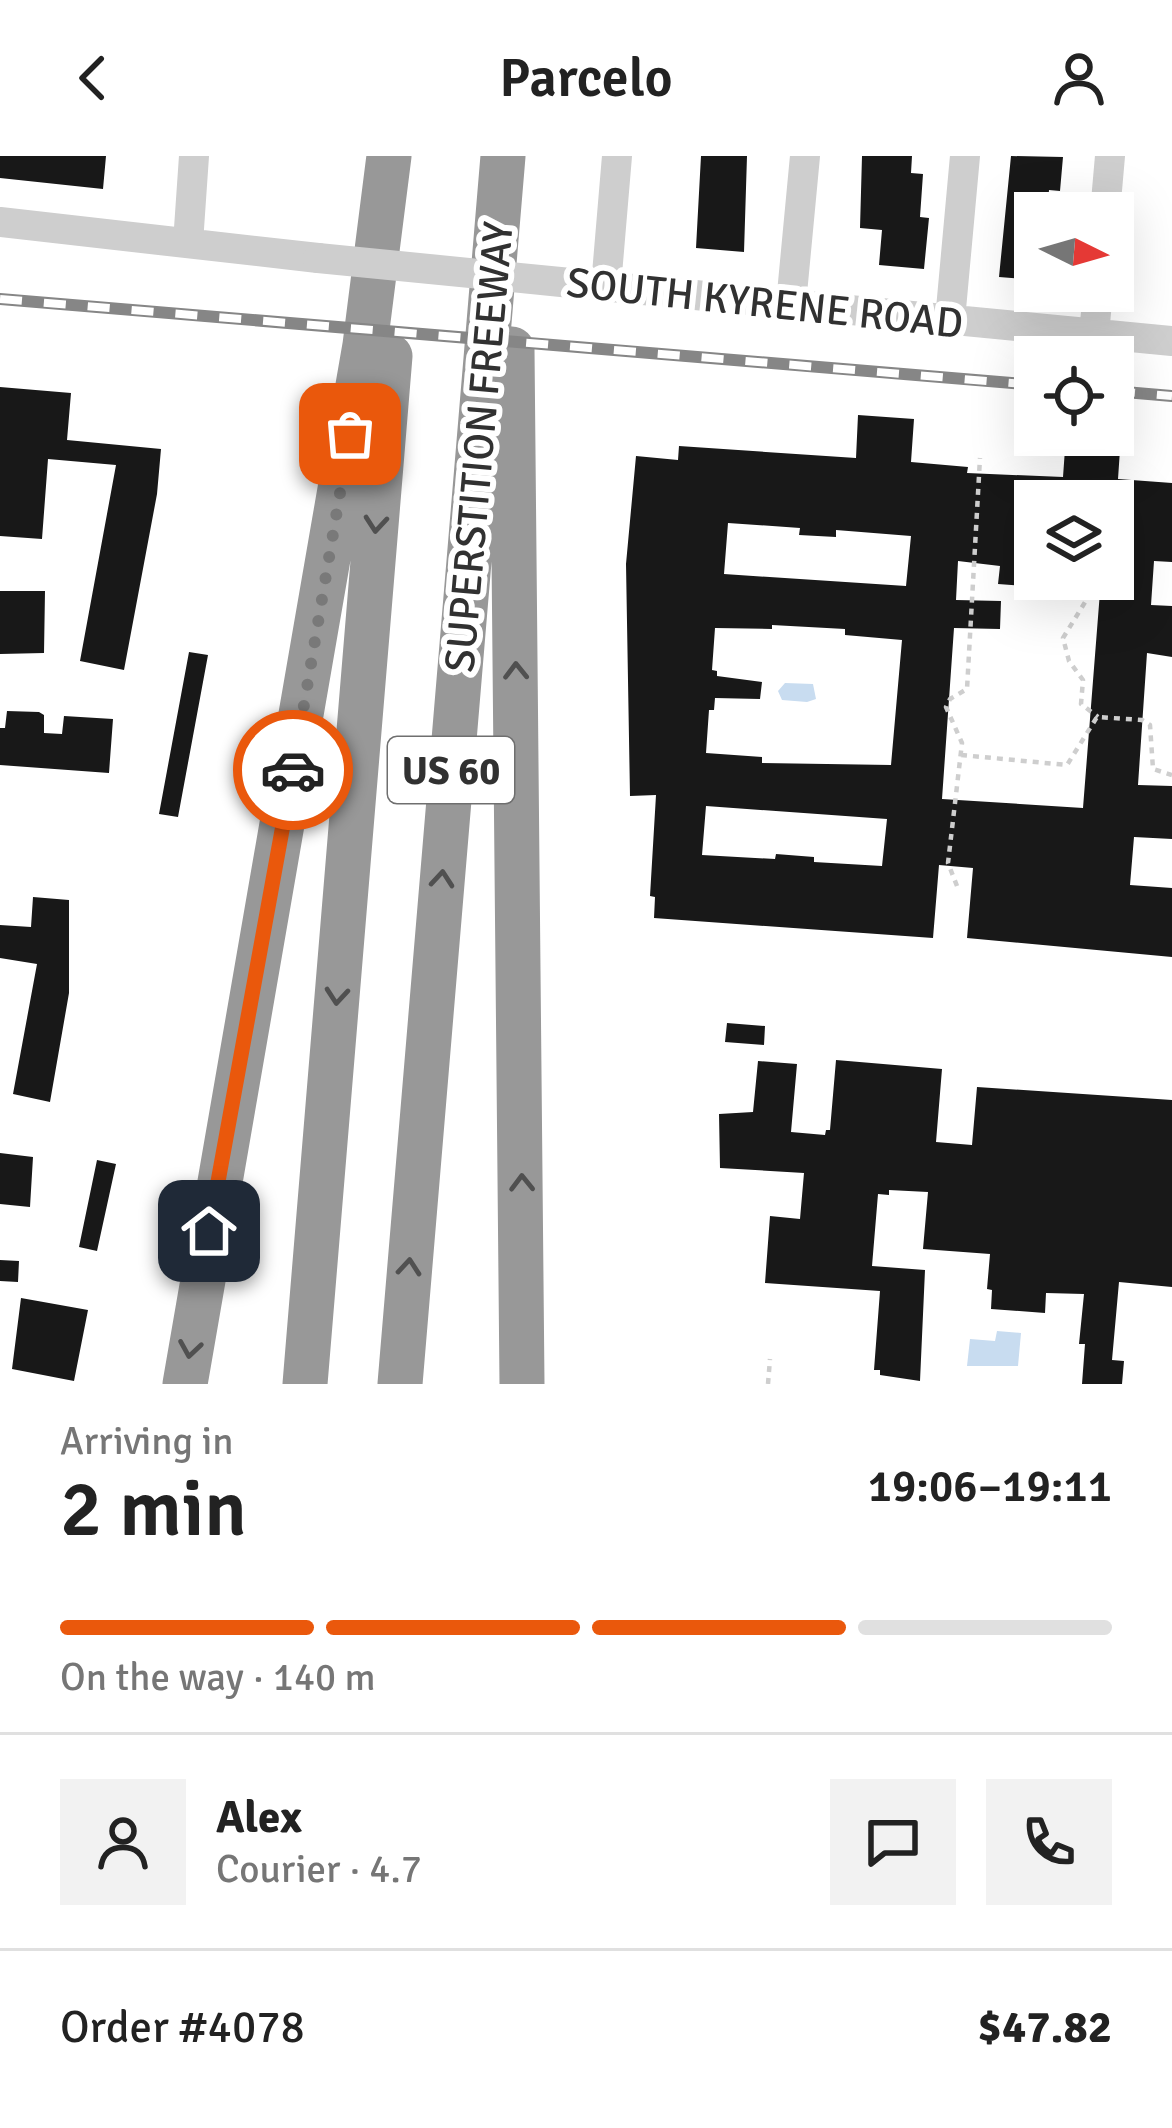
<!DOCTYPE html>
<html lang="en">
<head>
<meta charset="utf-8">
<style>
	:root { --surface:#fff; --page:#f2f2f2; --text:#222; --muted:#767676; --line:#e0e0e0; --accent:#ea580c }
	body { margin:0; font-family:Signika,sans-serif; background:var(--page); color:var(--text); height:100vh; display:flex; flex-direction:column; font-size:45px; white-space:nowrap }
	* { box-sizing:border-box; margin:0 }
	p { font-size:39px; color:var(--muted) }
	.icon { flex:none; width:66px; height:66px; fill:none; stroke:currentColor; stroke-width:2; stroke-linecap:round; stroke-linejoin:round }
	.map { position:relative; height:1228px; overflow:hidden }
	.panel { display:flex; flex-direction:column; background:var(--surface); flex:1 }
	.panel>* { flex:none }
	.needle { width:78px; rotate:95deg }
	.controls { position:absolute; left:1014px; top:36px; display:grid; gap:24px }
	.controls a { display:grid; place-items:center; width:120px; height:120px; border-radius:0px; background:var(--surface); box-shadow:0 12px 48px #0002; font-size:60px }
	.pin { position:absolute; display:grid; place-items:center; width:102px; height:102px; color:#fff; margin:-51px; border-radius:24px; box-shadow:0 6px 18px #0006 }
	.courier { position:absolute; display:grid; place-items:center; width:120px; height:120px; margin:-60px; border:9px solid #ea580c; border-radius:50%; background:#fff; color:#222; box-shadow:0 3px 15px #0007 }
	.summary em { font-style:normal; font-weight:600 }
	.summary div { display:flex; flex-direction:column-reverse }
	.summary { display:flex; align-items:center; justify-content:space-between; height:204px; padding:0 60px }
	h1 { font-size:78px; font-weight:600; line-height:90px }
	.bar { display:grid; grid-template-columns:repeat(4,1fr); gap:18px 12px; align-content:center; height:144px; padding:0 60px }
	.bar i { height:15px; border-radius:9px; background:var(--line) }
	.bar .on { background:var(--accent) }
	.bar p { grid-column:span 4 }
	.line { display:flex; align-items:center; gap:30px; padding:0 60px; border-top:3px solid var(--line) }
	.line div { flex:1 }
	.round { display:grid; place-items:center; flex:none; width:126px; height:126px; border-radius:0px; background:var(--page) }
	header { display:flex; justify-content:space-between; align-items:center; height:156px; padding:0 60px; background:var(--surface); font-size:54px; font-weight:600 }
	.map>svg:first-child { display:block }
	.water { fill:#c8dcf0 }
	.building { fill:#181818; fill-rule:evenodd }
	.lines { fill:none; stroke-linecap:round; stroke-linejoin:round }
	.path { stroke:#cecece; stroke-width:4.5; stroke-dasharray:6 6; stroke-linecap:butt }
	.minor { stroke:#cecece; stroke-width:30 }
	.highway { stroke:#989898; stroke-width:45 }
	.rail-casing { stroke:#868686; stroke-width:12 }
	.rail { stroke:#fff; stroke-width:8; stroke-dasharray:22; stroke-linecap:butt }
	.minor-bridge { stroke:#cecece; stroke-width:30 }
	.oneway { stroke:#505050 }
	.done { stroke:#797979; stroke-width:12; stroke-dasharray:0 21.6 }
	.route { stroke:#ea580c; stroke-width:15 }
	.labels { text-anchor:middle; stroke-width:12; stroke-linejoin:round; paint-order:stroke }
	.shield { fill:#fff; stroke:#6f6f6f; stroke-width:3 }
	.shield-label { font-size:39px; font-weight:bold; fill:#313131 }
	.street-label { font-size:42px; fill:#313131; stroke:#fff }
</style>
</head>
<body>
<header><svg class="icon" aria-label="back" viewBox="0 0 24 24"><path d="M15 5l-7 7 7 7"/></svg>Parcelo<svg class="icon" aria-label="person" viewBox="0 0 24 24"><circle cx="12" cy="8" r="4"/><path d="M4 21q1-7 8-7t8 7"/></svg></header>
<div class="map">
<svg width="1172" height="1228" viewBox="0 0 1172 1228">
	<rect width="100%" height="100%" fill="#fff"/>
	<path class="water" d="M785,527L813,528L816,543L807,546L782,544L778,535Z
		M997,1175L1021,1177L1018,1210H967L970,1183L995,1185Z"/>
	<path class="building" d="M0,0H106L103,33L0,22Z
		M701,0H747L744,96L696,92Z
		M862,0H912L911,17L923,18L920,61L929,62L924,113L879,109L882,74L860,72Z
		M1011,0L1063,1L1060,35L1049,34L1048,46L1035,45V124L999,121Z
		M0,231L71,237L67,284L161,293L157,338L124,514L80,505L116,309L48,303L42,383L0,380Z
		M858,259L914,263L911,306L968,311L967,317L1063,321L1066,279H1121L1118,323L1172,327V406L1154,405L1151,449L1172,450V501L1147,497L1138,629L1172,630V683L1134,681L1130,729L1172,732V801L967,782L973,712L939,709L933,782L654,762L655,741L650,740L656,639L630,640L626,408L636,300L678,304L679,290L856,302ZM1035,345H1113V423H1101L1083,652L942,643L954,472L1000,473L1001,445L956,444L958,405L1000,410L998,428L1035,431ZM728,367L800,372L799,379L836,381V374L911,380L906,430L724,418ZM772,469L845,473V479L902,484L891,609L762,607V601L706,597L709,554H714L715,542L760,543L762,526L717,520V515L712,514L715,472L772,473ZM706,650L887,663L882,710L814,706V701L776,698L775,703L702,699Z
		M0,435H45L44,497L0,498Z
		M189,496L208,499L178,661L159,658Z
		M7,555L39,556L44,559V577L62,578L64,560L113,563L109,617L0,609V572H5Z
		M33,741L69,744V837L50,946L13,938L37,808L0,802V769L31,771Z
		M727,867L765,870L764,889L725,886Z
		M836,904L942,913L936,986L972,989L977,931L1172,944V1131L1119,1126L1112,1204L1124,1205L1122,1228H1082L1085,1188H1079L1084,1138L1046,1137L1045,1157L991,1153L992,1134L987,1133L990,1098L923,1093L928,1036L889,1034V1039L878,1038L872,1110L925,1114L920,1225L880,1219V1214H874L880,1135L765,1127L770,1060L800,1063L804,1017L720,1012L719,958L753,956L758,905L797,908L791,976L825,979L826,974H830Z
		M0,997L33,1001L30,1051L0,1048Z
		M97,1004L116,1008L97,1095L79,1091Z
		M0,1104L19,1105L18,1126L0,1125Z
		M21,1142L88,1154L74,1225L12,1213Z"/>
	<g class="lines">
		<path class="path" d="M1086,423L1087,443L1063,482L1069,505L1083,524L1081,548L1098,561
			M961,599L1067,609L1097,561L1142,564L1150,569L1153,613L1172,619
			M957,730L948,707L962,587L946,551L950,543L967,533L980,302
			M768,1228L770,1203"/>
		<path class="minor" d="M1105,57L1110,0
			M0,66L318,102
			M188,87L194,0
			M591,129L1172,185
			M606,130L617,0
			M791,148L805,0
			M950,164L965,0
			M1094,178L1098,135"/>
		<path class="highway" d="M512,193L522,1228
			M185,1228L365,189L389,0
			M305,1228L390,200
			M400,1228L503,0"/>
		<g class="rail-casing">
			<path id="rail" d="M0,143L1035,229
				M1113,235L1172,240"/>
		</g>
		<use href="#rail" class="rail"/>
		<path class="minor-bridge" d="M318,102L591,129"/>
	</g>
	<defs><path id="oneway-chevron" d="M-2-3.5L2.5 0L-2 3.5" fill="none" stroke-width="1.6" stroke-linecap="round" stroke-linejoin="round" transform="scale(3)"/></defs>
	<g class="oneway">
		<use href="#oneway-chevron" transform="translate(376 368) rotate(95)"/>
		<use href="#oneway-chevron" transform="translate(516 515) rotate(-91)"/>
		<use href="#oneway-chevron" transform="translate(442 723) rotate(-85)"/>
		<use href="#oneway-chevron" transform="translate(337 840) rotate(95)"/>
		<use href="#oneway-chevron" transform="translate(522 1027) rotate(-91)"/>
		<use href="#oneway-chevron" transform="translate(409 1111) rotate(-85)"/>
		<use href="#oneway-chevron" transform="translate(190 1193) rotate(99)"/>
	</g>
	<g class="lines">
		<path class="done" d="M293,614L350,278"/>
		<path class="route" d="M209,1075L293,614"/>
	</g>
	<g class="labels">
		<rect class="shield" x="388" y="581" width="126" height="66" rx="9"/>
		<g class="shield-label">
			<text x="451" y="628">US 60</text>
		</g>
		<g class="street-label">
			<text transform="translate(765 146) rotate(6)" y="15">SOUTH KYRENE ROAD</text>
			<text transform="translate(478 291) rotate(-85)" y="15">SUPERSTITION FREEWAY</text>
		</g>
	</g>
</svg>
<div class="controls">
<a><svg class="needle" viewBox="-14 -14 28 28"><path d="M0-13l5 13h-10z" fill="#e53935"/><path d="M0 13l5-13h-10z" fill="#767676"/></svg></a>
<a><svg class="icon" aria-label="locate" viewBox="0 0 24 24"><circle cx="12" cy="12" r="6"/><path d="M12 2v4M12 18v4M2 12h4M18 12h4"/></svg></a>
<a><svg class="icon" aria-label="layers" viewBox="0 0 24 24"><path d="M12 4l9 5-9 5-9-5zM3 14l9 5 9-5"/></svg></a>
</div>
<div class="pin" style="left:350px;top:278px;background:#ea580c"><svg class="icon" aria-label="bag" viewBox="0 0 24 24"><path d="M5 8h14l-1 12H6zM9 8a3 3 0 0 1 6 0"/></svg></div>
<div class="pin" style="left:209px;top:1075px;background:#1f2937"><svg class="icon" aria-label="home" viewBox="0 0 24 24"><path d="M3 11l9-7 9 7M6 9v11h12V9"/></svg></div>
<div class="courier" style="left:293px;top:614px"><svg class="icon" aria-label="car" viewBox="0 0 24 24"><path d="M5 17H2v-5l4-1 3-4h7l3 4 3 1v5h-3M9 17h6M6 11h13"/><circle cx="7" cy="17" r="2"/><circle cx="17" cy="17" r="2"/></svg></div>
</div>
<section class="panel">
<div class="summary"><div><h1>2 min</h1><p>Arriving in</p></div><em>19:06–19:11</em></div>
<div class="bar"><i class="on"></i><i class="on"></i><i class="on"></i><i></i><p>On the way · 140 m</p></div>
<div class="line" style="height:216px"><a class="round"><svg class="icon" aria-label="person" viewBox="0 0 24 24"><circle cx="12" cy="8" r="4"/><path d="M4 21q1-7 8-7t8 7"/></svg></a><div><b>Alex</b><p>Courier · 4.7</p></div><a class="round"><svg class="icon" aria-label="chat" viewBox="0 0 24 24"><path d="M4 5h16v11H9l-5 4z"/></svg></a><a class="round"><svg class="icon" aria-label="phone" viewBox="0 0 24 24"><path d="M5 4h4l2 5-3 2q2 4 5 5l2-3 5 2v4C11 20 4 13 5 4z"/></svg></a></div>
<div class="line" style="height:156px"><div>Order #4078</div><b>$47.82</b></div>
</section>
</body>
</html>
